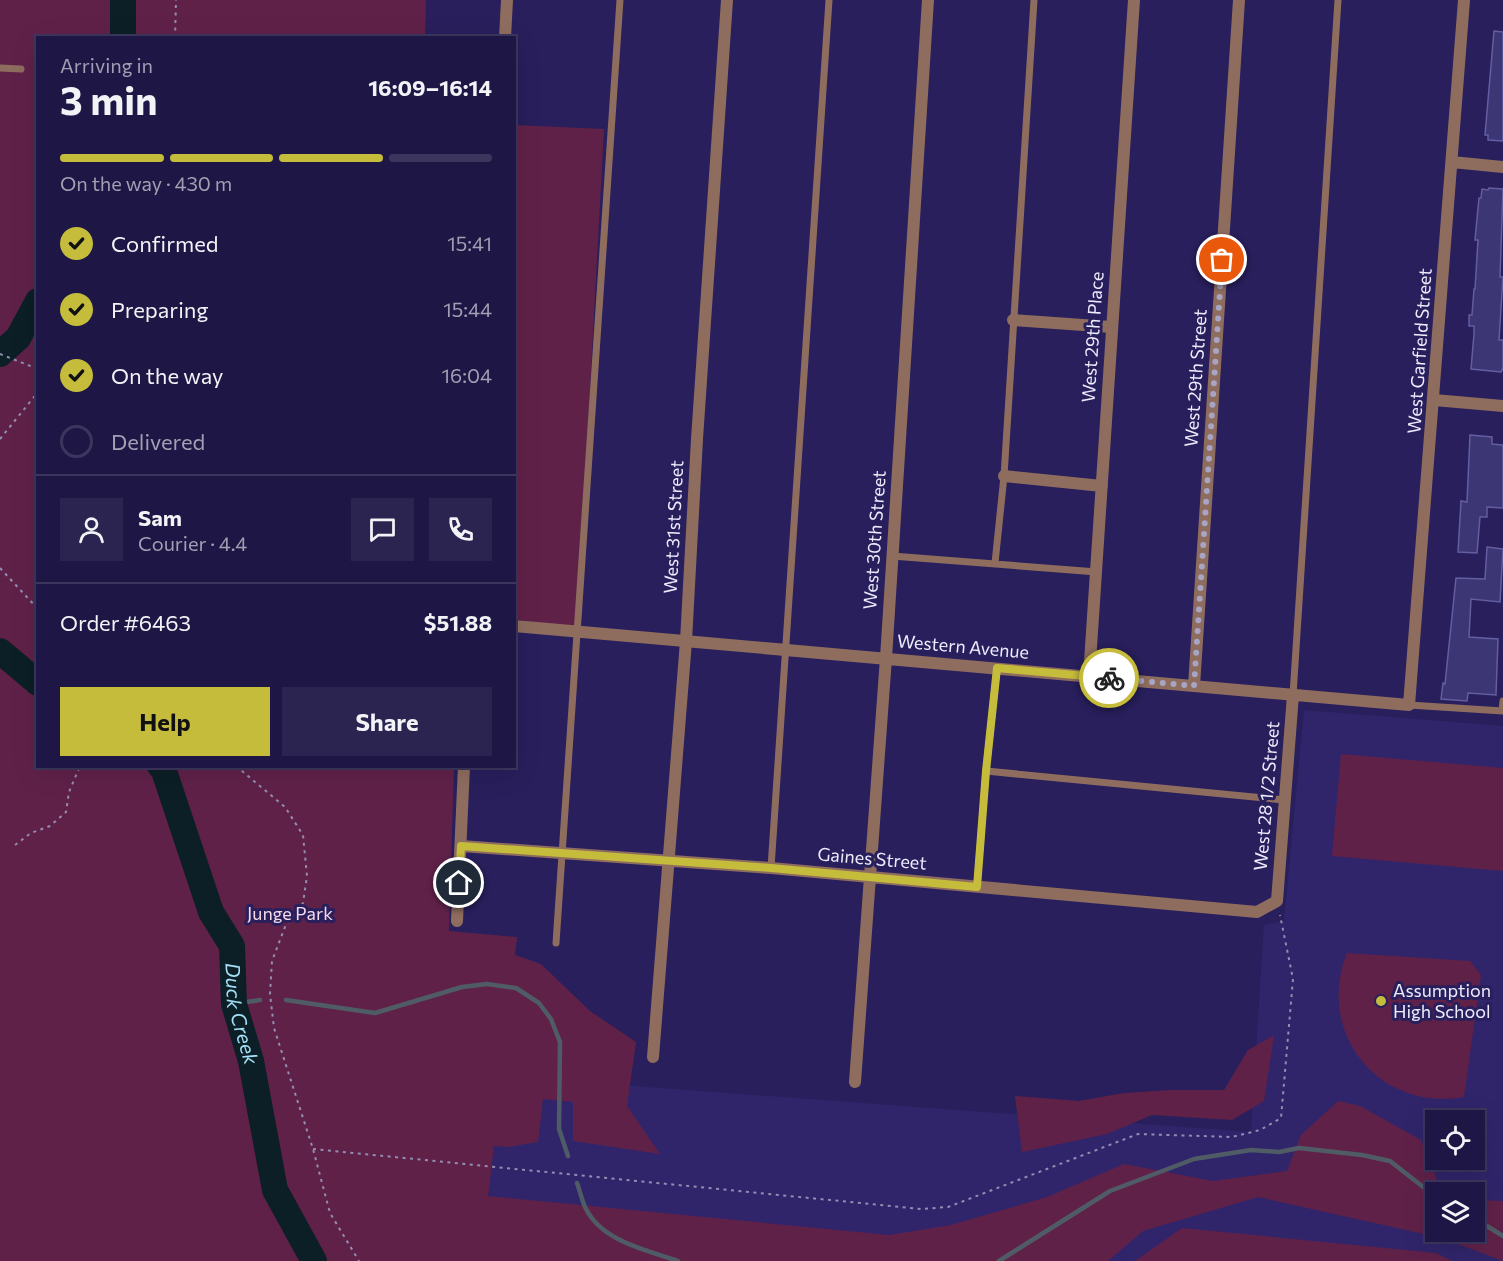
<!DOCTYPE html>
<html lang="en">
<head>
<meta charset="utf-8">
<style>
	:root { --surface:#1e1745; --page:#2b2450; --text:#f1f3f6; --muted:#a19fb3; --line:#3c365e; --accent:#c6bc3c }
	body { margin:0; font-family:Commissioner,sans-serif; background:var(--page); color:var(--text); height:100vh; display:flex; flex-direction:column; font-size:22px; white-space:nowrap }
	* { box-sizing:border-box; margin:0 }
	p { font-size:20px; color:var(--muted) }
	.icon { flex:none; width:33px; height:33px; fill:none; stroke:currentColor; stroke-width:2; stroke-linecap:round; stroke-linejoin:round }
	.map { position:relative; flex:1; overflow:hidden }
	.panel { position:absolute; left:36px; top:36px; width:480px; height:732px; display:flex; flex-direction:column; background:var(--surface); border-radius:0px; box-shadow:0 6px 24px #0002,0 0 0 2px var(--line) }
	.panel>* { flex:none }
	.tools { position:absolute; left:1425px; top:1110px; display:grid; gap:12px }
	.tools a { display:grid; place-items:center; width:60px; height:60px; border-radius:0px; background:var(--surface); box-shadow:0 6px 24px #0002,0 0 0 2px var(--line); font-size:30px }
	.pin { position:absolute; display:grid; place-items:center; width:51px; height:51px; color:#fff; margin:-26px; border:3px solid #fff; border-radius:50%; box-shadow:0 2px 6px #0007 }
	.courier { position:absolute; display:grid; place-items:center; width:60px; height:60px; margin:-30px; border:4px solid #c6bc3c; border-radius:50%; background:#fff; color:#222; box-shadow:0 2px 8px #0007 }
	.head em { font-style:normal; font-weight:700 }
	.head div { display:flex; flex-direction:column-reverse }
	.head { display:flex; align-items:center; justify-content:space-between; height:102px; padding:0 24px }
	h1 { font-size:39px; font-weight:700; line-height:45px }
	.bar { display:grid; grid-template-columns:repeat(4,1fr); gap:9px 6px; align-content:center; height:72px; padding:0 24px }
	.bar i { height:8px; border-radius:4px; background:var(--line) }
	.bar .active { background:var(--accent) }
	.bar p { grid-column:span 4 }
	.line { display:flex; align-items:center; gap:15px; padding:0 24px; border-top:2px solid var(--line) }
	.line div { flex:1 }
	.round { display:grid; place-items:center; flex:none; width:63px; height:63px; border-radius:0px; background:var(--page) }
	ol { padding:0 24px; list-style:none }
	li { display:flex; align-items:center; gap:18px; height:66px }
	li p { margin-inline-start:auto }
	li .icon { padding:6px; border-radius:50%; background:var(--accent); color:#111; stroke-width:4 }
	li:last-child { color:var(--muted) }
	li i { width:33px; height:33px; border:3px solid var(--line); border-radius:50% }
	.cta { display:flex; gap:12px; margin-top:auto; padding:12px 24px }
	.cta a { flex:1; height:69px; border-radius:0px; background:var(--accent); color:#111; font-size:24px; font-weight:700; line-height:69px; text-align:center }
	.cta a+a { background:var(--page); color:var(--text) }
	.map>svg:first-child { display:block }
	.built { fill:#30256a; fill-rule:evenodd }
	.green { fill:#602149 }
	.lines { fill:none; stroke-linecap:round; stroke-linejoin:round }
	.stream { stroke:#4f5c66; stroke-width:4.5 }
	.river { stroke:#0c1f26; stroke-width:26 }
	.building { fill:#3c3675; stroke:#625ea1; stroke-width:1.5 }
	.path { stroke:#928eb3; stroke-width:2; stroke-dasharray:3 4.5; stroke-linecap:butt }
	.lane { stroke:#8e6d5f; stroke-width:7 }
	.street { stroke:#8e6d5f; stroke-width:12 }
	.done { stroke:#a7a4c4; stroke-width:6; stroke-dasharray:0 10.8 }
	.route { stroke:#c6bc3c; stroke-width:8 }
	.poi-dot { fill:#c6bc3c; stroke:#281f5c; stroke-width:2 }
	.labels { text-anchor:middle; stroke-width:6; stroke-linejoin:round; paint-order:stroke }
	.street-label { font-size:18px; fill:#ececfc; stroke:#281f5c }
	.park-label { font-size:18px; fill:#f5dae8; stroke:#281f5c }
	.poi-label { font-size:18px; fill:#ececfc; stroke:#281f5c; text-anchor:start }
	.water-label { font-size:20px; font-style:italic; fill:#a4e0f8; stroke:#281f5c }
</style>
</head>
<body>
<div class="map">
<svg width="1503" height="1261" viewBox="0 0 1503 1261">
	<rect width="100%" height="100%" fill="#281f5c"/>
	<path class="built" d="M1304,710L1503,726V1261H481L501,1076L1251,1132L1264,925L1284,921ZM1436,1120H1474V1160H1436ZM1436,1192H1474V1232H1436Z"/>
	<path class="green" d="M0,0H426L425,37L38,38V766L454,767L449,931L517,937L515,955L541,964L590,1011L636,1042L627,1106L660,1154L573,1141V1102L543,1099L538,1142L508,1147L494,1146L488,1196L889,1235L951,1225L1047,1197L1124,1164L1213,1181L1287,1171L1301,1135L1338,1101L1360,1106L1421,1140L1442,1192H1436V1232H1474L1475,1200L1503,1201V1261L1442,1238L1258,1197L1143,1231L1108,1261H0Z
		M514,125L604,129L577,631L515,619Z
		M1341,754L1503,768V871L1332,856Z
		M1347,953L1470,961L1481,975L1464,1097C1379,1112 1315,1033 1347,953Z
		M1274,1035L1264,1101L1232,1120L1152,1115L1107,1134L1022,1152L1015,1096L1079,1101L1124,1093L1170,1090H1224L1248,1050Z
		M1182,1228L1436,1253L1452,1261H1135Z"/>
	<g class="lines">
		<path class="stream" d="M286,1000L375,1013L462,987L487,984L516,988L539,1003L551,1019L560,1042L559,1129L568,1156
			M234,1004L260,1000
			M577,1183C580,1191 582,1201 586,1209C603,1242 647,1250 678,1261
			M1474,1218L1503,1236
			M999,1261L1110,1191L1194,1159L1251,1150L1279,1152L1299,1148L1362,1155L1390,1161L1436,1197"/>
		<g class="river">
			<path d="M123,38V0"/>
			<path d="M0,354L18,338L38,301"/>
			<path d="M0,651L38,683"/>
			<path id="s1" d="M160,766L163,768L211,912L232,946L234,1004L251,1061L275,1190L314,1261"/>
		</g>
	</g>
	<path class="building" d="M1494,31L1503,32V141L1488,140V135H1485Z
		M1489,188L1503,189L1500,277H1503L1499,340H1503V368L1501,372L1471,369L1474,334V326H1469V315H1472L1474,289H1475L1478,240H1475L1479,198H1481L1482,189L1488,190Z
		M1470,435L1492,437V444L1503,445V508L1487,507V517H1480L1477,553L1458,552L1461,501L1467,502Z
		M1487,547L1503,549L1500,602L1471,599L1469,637L1498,639L1496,695L1468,693L1467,701L1441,699L1443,683L1445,684L1456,578L1485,579Z"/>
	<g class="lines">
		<path class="path" d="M175,38L176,0
			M0,354L38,369
			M0,439L38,392
			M0,568L38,609
			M236,766L285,807L303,835L307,876L303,903L285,927L272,961L270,994L274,1028L313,1149L330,1213L359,1261
			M15,845L31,833L50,826L66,812L69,792L80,766
			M313,1149L921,1209L948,1207L1138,1134L1232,1137L1260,1130L1281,1118L1293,979L1280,915"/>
		<path class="lane" d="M0,68L21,69
			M892,556L1097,572
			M995,563L1004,476L1034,0
			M1293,695L1338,0
			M1409,705L1503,711
			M1502,711L1503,701
			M986,771L1284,800
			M771,868L829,0
			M977,887L986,771L997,668
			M556,943L620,0"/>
		<path class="street" d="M505,38L507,0
			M1452,162L1503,167
			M1013,320L1111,327
			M1434,400L1503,406
			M1004,476L1102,486
			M514,626L1409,705L1464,0
			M1089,677L1134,0
			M1194,686L1239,0
			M461,846L771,868L1257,912L1277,901L1293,695
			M457,921L464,766
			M653,1057L686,641L697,439L727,0
			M855,1082L886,658L928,0"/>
	</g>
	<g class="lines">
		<path class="done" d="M1109,678L1194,686L1222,260"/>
		<path class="route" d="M459,883L461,846L771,868L977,887L986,771L997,668L1109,678"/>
	</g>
	<circle class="poi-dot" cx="1381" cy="1001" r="6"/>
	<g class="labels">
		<g class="street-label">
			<text transform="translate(1093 337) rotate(-86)" y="6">West 29th Place</text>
			<text transform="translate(1420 351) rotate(-86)" y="6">West Garfield Street</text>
			<text transform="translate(1196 378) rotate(-86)" y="6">West 29th Street</text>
			<text transform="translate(674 527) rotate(-87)" y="6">West 31st Street</text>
			<text transform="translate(875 540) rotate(-86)" y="6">West 30th Street</text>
			<text transform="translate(963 647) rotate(5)" y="6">Western Avenue</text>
			<text transform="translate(1267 796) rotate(-85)" y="6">West 28 1/2 Street</text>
			<text transform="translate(872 859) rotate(5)" y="6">Gaines Street</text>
		</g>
		<g class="park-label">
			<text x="290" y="920">Junge Park</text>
		</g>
		<g class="poi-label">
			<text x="1393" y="997">Assumption<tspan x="1393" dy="21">High School</tspan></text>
		</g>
		<g class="water-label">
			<text dy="7" stroke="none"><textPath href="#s1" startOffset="264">Duck Creek</textPath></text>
		</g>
	</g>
</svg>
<div class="tools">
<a><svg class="icon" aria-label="locate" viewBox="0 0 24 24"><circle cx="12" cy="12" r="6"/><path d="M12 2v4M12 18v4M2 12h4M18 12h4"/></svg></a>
<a><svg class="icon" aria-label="layers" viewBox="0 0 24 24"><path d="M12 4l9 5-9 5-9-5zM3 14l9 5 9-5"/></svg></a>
</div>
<div class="pin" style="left:1222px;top:260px;background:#ea580c"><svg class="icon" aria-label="bag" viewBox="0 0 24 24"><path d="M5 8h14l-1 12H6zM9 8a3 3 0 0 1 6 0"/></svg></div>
<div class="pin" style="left:459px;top:883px;background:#1f2937"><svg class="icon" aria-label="home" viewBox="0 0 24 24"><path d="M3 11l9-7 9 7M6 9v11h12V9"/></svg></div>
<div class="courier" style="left:1109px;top:678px"><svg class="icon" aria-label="bike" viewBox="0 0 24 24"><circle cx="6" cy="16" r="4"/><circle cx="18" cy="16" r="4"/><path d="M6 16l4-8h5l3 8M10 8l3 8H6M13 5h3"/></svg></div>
<section class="panel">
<div class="head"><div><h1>3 min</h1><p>Arriving in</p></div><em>16:09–16:14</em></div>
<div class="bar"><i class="active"></i><i class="active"></i><i class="active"></i><i></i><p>On the way · 430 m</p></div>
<ol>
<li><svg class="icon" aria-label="check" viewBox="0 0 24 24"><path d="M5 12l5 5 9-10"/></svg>Confirmed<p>15:41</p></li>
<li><svg class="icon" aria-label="check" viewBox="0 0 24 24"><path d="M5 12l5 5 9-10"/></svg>Preparing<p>15:44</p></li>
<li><svg class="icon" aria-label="check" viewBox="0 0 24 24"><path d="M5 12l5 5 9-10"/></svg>On the way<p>16:04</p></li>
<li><i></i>Delivered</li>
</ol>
<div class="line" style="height:108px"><a class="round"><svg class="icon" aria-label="person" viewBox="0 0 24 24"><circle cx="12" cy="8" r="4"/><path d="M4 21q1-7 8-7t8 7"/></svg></a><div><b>Sam</b><p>Courier · 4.4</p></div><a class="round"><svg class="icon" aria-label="chat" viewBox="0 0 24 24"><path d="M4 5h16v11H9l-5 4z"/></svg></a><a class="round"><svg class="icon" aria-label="phone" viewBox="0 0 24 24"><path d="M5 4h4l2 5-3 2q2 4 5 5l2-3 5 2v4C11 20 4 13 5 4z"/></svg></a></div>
<div class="line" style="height:78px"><div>Order #6463</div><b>$51.88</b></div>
<div class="cta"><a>Help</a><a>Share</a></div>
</section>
</div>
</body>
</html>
